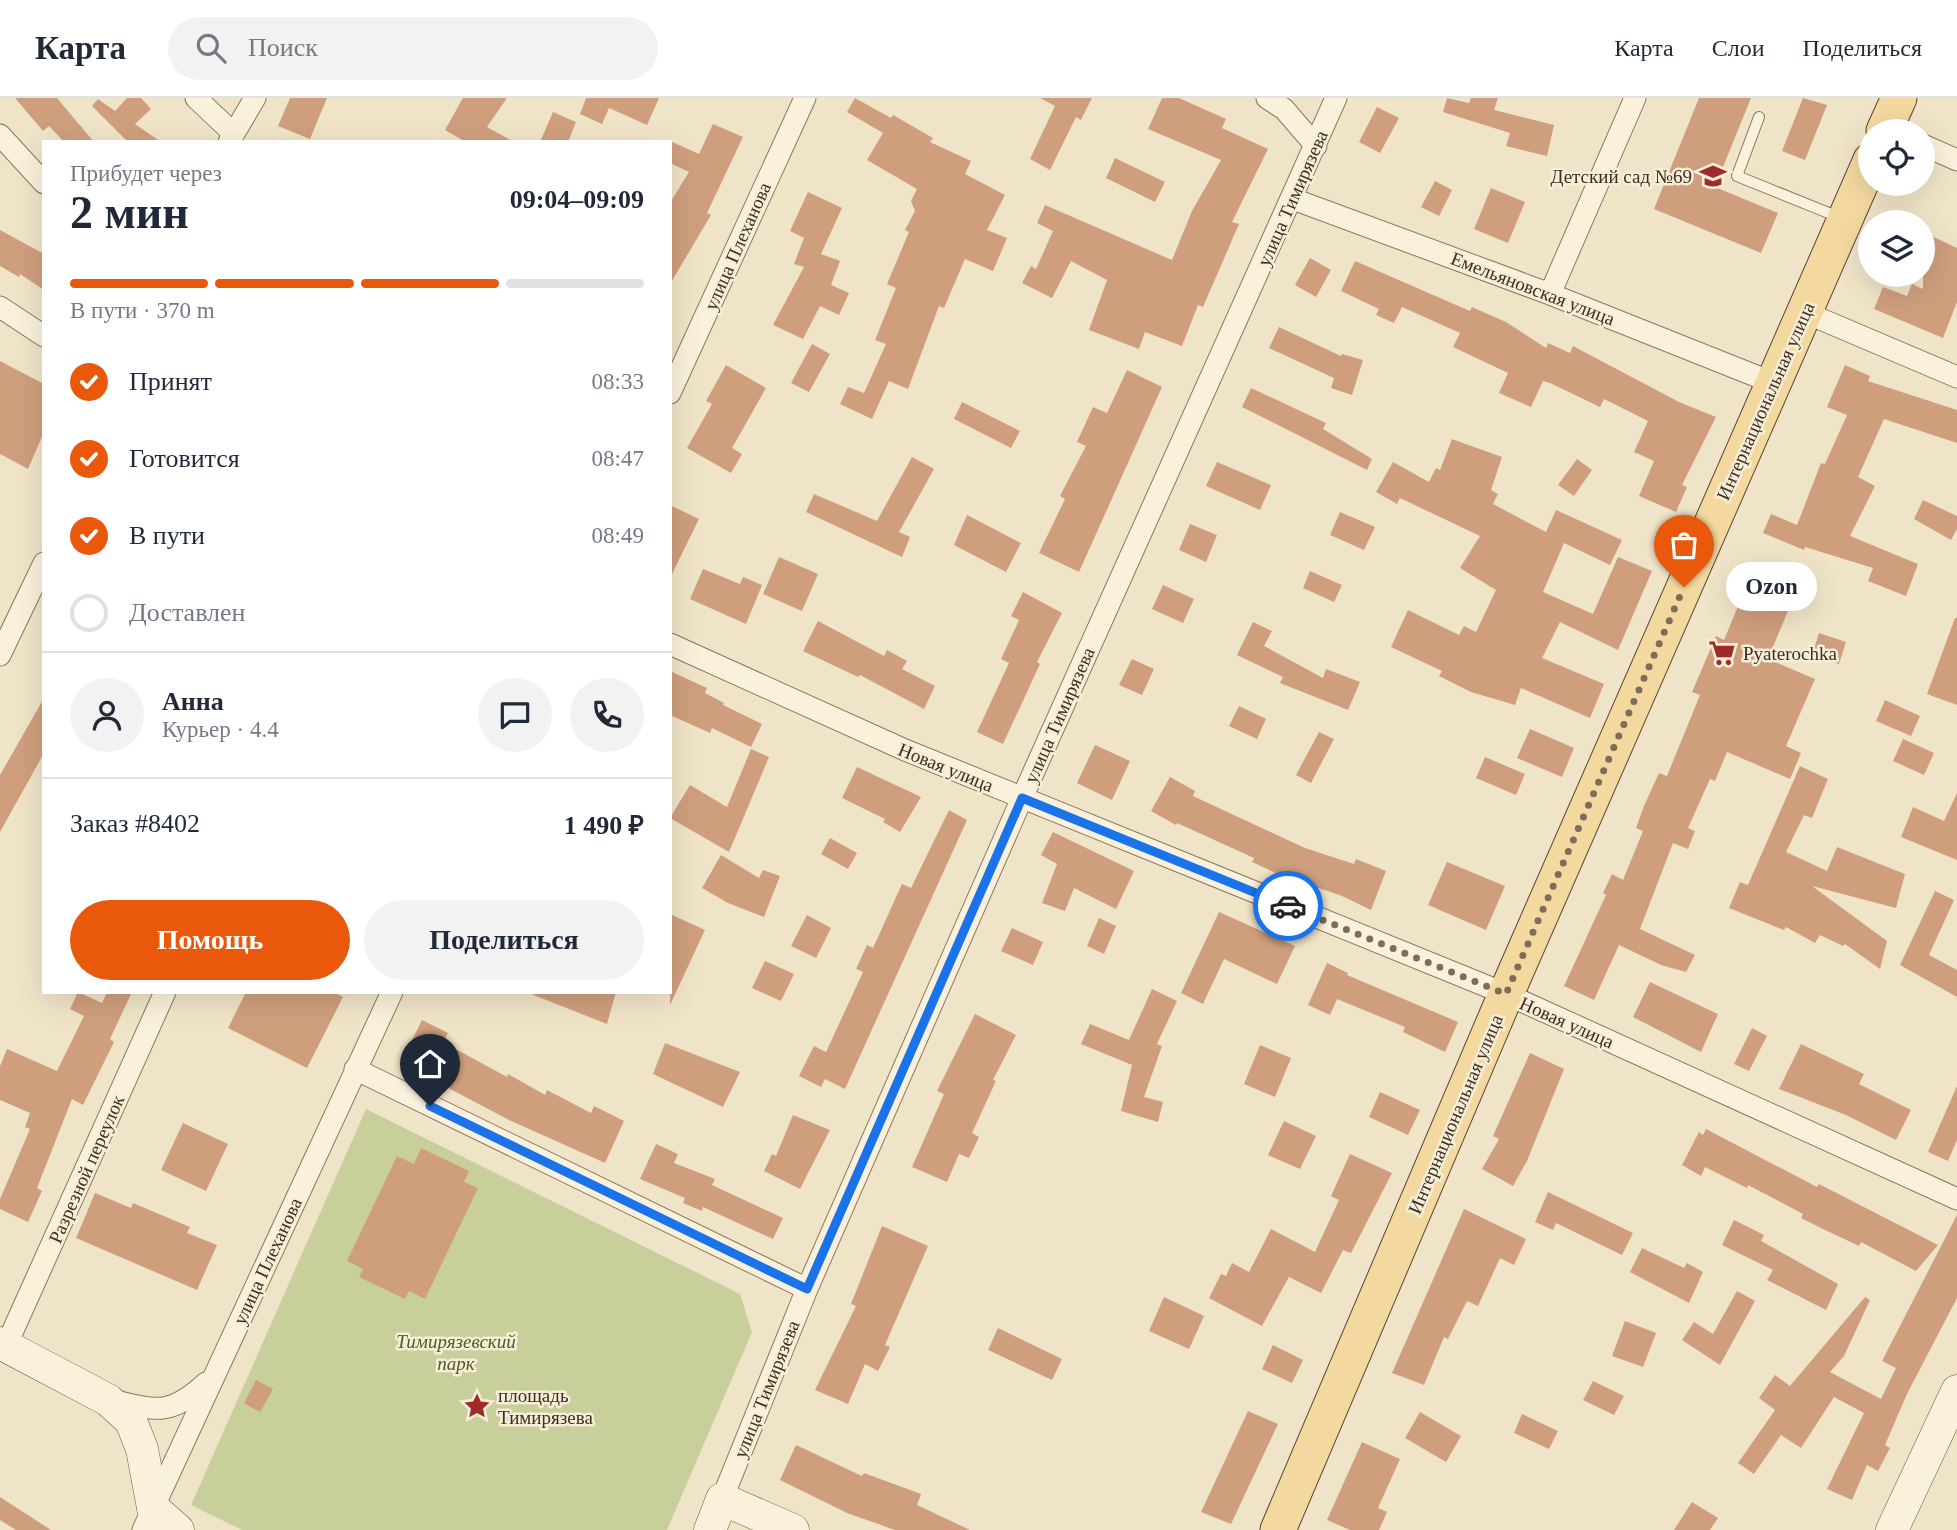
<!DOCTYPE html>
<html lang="ru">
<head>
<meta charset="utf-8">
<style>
	:root { --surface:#fff; --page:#f2f2f3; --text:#1f2937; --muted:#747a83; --line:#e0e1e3; --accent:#ea580c }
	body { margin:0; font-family:Georgia,serif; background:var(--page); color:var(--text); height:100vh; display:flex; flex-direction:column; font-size:26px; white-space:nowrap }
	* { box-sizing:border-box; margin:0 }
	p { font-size:23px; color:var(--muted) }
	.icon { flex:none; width:38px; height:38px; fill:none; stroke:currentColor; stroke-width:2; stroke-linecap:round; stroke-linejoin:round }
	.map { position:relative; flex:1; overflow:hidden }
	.details { position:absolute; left:42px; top:42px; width:630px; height:854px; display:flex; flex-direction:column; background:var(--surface); border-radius:0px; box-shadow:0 7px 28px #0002 }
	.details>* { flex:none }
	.fabs { position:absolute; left:1858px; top:21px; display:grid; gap:14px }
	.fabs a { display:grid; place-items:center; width:77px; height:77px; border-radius:50%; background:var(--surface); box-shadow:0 7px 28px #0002; font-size:35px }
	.pin { position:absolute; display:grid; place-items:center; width:60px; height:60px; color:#fff; margin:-72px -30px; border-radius:50% 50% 50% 0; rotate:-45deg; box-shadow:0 0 7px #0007 }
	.pin .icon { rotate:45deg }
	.courier { position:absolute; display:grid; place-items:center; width:70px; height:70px; margin:-35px; border:5px solid #1a73e8; border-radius:50%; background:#fff; color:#222; box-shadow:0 2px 9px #0007 }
	.bubble { position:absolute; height:49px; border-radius:24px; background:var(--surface); box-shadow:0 7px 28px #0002; font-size:23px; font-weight:700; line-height:49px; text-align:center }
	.head em { font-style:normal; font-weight:700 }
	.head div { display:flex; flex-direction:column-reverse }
	.head { display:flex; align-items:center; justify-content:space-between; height:119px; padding:0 28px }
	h1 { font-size:46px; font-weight:700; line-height:52px }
	.bar { display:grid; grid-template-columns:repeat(4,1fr); gap:10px 7px; align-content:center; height:84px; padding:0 28px }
	.bar i { height:9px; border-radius:5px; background:var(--line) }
	.bar .current { background:var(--accent) }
	.bar p { grid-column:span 4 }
	.line { display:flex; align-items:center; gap:18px; padding:0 28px; border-top:2px solid var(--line) }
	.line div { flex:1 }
	.round { display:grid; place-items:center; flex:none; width:74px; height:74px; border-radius:37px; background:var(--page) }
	ol { padding:0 28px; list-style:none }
	li { display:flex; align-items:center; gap:21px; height:77px }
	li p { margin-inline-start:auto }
	li .icon { padding:7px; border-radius:50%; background:var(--accent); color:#fff; stroke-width:4 }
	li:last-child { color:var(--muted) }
	li i { width:38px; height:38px; border:4px solid var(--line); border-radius:50% }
	.button { display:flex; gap:14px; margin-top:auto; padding:14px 28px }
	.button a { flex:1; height:80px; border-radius:42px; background:var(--accent); color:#fff; font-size:28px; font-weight:700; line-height:80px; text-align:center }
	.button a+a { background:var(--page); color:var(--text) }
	header { display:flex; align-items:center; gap:42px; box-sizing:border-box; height:98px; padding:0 35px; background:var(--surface); border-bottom:2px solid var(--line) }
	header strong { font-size:33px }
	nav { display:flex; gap:38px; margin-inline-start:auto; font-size:24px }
	.search { width:490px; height:63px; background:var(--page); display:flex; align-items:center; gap:18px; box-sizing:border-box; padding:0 24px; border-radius:38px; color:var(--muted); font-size:26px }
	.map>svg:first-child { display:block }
	.green { fill:#c9cf9b }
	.building { fill:#cf9f7d }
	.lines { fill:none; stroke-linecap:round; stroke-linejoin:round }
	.lane-casing { stroke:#8d765c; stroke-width:12 }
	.street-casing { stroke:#8d765c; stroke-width:23 }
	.secondary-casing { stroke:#6f573f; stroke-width:33 }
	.primary-casing { stroke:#5b4430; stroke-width:37 }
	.lane { stroke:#faf1dc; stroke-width:10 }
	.street { stroke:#faf1dc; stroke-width:21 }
	.secondary { stroke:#faf1dc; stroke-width:32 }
	.primary { stroke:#f3d9a0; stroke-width:35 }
	.done { stroke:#7c6e5b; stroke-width:7; stroke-dasharray:0 12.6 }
	.route { stroke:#1a73e8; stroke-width:9 }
	.labels { text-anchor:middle; stroke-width:5; stroke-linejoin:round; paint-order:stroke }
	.poi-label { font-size:19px; fill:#3d2e20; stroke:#f7eed8; text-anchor:start }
	.street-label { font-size:19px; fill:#3d2e20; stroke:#f7eed8 }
	.park-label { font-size:19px; font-style:italic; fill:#4d5a26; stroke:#f7eed8 }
</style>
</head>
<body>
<header>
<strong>Карта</strong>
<div class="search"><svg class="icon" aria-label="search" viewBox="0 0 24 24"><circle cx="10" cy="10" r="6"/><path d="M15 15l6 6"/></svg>Поиск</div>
<nav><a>Карта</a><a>Слои</a><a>Поделиться</a></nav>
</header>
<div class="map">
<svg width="1957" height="1432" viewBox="0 0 1957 1432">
	<rect width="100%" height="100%" fill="#f0e4c8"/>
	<path class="green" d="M366,1011L740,1196L752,1234L667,1432H242L191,1407Z"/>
	<path class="building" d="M15,0H57L94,44H64L49,28L43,33Z
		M127,0H141L151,11L135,26L161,44H128L92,8L98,1L115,13Z
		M290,0H327L310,41L278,28Z
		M463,0H507L487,29L514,44H466L445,32Z
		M586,0H659L647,27L609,10L602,26L580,16Z
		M855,0L891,20L893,17L933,40L930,44L971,63L965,76L1005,97L987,132L1007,140L993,173L965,161L944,210L939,208L908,291L889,283L872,321L840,306L848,289L864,295L886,246L875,242L896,190L887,186L909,134L905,132L915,113L911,103L917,91L867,62L883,35L847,14Z
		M1040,0H1092L1081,22L1076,19L1050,72L1030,61L1055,8Z
		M1162,0H1179L1226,21L1222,30L1268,51L1232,124L1239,126L1203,209L1198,207L1182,248L1145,234L1139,251L1089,232L1107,182L1071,163L1052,200L1022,185L1031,168L1036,171L1053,133L1037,125L1045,107L1172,162L1192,113L1221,62L1148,31Z
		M1447,0L1469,5L1471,0H1498L1494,12L1554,27L1547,58L1506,48L1510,35L1443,14Z
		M1699,0H1751L1715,89L1778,115L1761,155L1654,111Z
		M1803,0L1827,7L1805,62L1782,53Z
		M1377,9L1399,20L1380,55L1359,44Z
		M553,14L576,24L568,44H540Z
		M713,26L743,39L707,115L711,117L670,186V105L689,74L670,65V43L699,56Z
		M1115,60L1165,84L1155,104L1106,80Z
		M1435,83L1452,92L1439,118L1421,109Z
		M1491,90L1525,104L1508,145L1474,131Z
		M808,94L842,110L821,156L840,163L831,187L849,195L839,217L820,208L803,241L773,227L804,169L794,166L804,140L790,133Z
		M0,132L44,156V192L20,176L19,179L0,168Z
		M1923,134L1957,150V204L1943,240L1874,211L1883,189L1907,198L1912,186L1923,191Z
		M1310,160L1331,172L1316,199L1295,187Z
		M1355,163L1470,213L1472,209L1506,224L1546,250L1548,245L1570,255L1573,248L1679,304L1716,319L1682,387L1687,389L1676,414L1639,398L1654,363L1634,354L1648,323L1604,301L1600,309L1550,285L1543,283L1531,309L1499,295L1508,275L1453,249L1460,235L1402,209L1394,225L1376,217L1379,211L1341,193Z
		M1279,229L1341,258L1342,256L1363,262L1352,297L1331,290L1334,280L1269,250Z
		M812,246L830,256L809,294L791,285Z
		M0,263L44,286V334L28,371L0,356Z
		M726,267L766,290L732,350L742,356L731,375L687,350L712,306L706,303Z
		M1845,267L1870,278L1868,283L1957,312V345L1884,321L1858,379L1875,388L1850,438L1918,466L1906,498L1868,483L1873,470L1805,449L1804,452L1763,435L1771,416L1797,427L1821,365L1825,366L1847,317L1827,309Z
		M1127,272L1162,289L1079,474L1039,455L1065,401L1060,398L1086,348L1077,344L1093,309L1107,315Z
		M1251,290L1326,325L1323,331L1372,361L1367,372L1242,309Z
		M962,304L1020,333L1011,350L954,321Z
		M1452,341L1502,359L1491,392L1498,396L1493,406L1546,434L1556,412L1622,442L1610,467L1564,445L1543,494L1593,516L1618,459L1652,473L1618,552L1560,524L1542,560L1604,586L1590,620L1521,590L1515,607L1471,594L1439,578L1442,573L1391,549L1408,512L1459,537L1464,528L1476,534L1496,492L1460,470L1480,438L1400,400L1397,406L1376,394L1393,364L1429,384L1436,370L1440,372Z
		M912,359L934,371L899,434L910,439L902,459L806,414L814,396L877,423Z
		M1577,361L1592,372L1574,398L1558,387Z
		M1217,364L1271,387L1260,412L1206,388Z
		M1923,402L1957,418V431L1951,442L1914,421Z
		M670,407L699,421L670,480Z
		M1340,414L1375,429L1364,452L1330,437Z
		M967,417L1021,445L1006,474L954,447Z
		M1190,426L1217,437L1206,464L1179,452Z
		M779,459L818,476L802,513L763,496Z
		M703,471L740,486L743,479L762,487L746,526L690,501Z
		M1310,473L1342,487L1334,504L1303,490Z
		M1751,477L1795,496L1768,561L1815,581L1786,648L1801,655L1790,681L1727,654L1715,683L1710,681L1688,730L1695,733L1688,751L1673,745L1640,831L1695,857L1686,874L1661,867L1619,847L1594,902L1564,888L1606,797L1603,795L1612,776L1623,782L1643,733L1636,730L1644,708L1659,675L1667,678L1700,597L1692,594L1716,538L1724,542Z
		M1163,487L1194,501L1183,525L1152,511Z
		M1023,494L1062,515L1037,564L1040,566L1003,646L977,634L1009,565L1001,561L1019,522L1011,518Z
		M1955,520H1957V607L1927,596Z
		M818,523L884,558L887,552L907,563L902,571L935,588L924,611L860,577L858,579L803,553Z
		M1253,524L1272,533L1264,548L1323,580L1326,571L1360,584L1348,612L1280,585L1283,579L1237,557Z
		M1819,535L1846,544L1839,566L1812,557Z
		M1132,561L1154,571L1142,597L1119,587Z
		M670,573L707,590L705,595L724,605L723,607L762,626L751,649L712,630L710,635L670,617Z
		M44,600V655L0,734V677Z
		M1885,602L1920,618L1911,638L1876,623Z
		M1239,608L1266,621L1257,641L1229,628Z
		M1530,631L1574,650L1562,679L1517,660Z
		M1319,634L1334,641L1311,685L1296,677Z
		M1903,641L1934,655L1924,677L1893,663Z
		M1095,647L1130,663L1112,702L1077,685Z
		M751,651L769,659L729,754L670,720L690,687L727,709Z
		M1485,659L1525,676L1516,697L1476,680Z
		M1800,668L1828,681L1812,720L1804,717L1786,754L1827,773L1837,749L1905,776L1896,810L1812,788L1887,843L1880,871L1845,846L1843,848L1820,837L1815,845L1786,829L1784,832L1729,810L1740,784L1748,787Z
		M857,669L921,699L900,734L883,724L885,721L842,700Z
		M1170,679L1195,693L1193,698L1305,750L1354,766L1356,761L1386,773L1371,812L1342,798L1278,776L1252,764L1254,760L1177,725L1176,727L1151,713Z
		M1957,695V762L1901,739L1913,709L1944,723Z
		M949,712L967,722L845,991L825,981L821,989L799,978L814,948L826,954L863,874L856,871L867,847L873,850L902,786L911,790Z
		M1053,734L1134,773L1116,811L1074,790L1065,813L1042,805L1057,766L1041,757Z
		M830,740L857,755L848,771L821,756Z
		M721,757L759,780L763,772L780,778L764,819L728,805L702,790Z
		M1447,764L1505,788L1486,832L1428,807Z
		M1935,793L1954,802L1929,857L1957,872V899L1900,867Z
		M1219,814L1295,848L1277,886L1224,861L1203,906L1181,895Z
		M670,816L705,832L670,907Z
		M807,817L831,830L816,860L791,848Z
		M1099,820L1116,828L1104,856L1087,848Z
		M1012,830L1043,844L1033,867L1001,853Z
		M765,863L794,876L781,903L752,890Z
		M1327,865L1348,875L1347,877L1458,924L1445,954L1403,934L1405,929L1337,901L1330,917L1308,907Z
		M1650,884L1718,916L1701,954L1633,919Z
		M1152,891L1177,903L1157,946L1162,948L1144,999L1163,1004L1158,1024L1121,1013L1132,967L1081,946L1090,926L1129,942Z
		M78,894L102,905L107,894H132L110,941L114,944L83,1007L72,1001L37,1090L42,1093L28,1124L0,1111V1101L30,1031L25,1029L30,1015L0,1002V968L7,951L57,973L84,918L70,911Z
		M246,894H334L343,899L307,970L228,930Z
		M526,894H616L607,926Z
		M975,916L1016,937L993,982L996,983L972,1035L979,1039L969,1060L959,1056L947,1084L912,1069L944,996L937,993Z
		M422,922L448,935L443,944L507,979L508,976L545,997L547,992L591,1015L594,1008L624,1023L605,1065L509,1022L401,965Z
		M1752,930L1767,938L1749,973L1734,966Z
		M665,945L740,974L723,1009L653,976Z
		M1801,946L1864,976L1859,986L1911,1012L1896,1042L1846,1017L1779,991Z
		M1260,947L1291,960L1275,999L1244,986Z
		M1530,955L1564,971L1527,1063L1513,1088L1482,1071L1499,1041L1493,1038Z
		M1957,988V1042L1948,1063L1928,1054Z
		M1380,994L1420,1012L1408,1037L1369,1019Z
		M793,1017L830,1032L800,1091L764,1073L772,1056L776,1058Z
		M1284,1023L1316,1038L1300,1071L1268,1057Z
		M183,1025L228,1046L206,1093L161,1072Z
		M1706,1031L1817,1089L1819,1086L1938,1147L1916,1173L1861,1144L1859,1148L1821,1130L1801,1120L1803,1116L1748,1087L1747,1090L1705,1069L1701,1078L1682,1067L1699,1034L1703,1037Z
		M656,1046L678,1056L674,1065L715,1081L712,1087L783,1120L773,1141L703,1109L702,1113L683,1105L685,1100L640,1081Z
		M421,1050L469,1073L464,1084L478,1090L425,1201L409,1193L405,1201L359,1179L363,1171L347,1163L397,1058L414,1066Z
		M1350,1056L1392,1075L1351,1155L1343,1152L1321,1195L1289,1179L1262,1228L1209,1200L1221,1176L1226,1178L1232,1165L1249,1174L1271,1131L1315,1154L1339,1102L1331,1098Z
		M1548,1094L1633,1135L1622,1157L1556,1125L1553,1132L1535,1124Z
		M95,1095L131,1110L133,1105L190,1129L187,1135L217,1147L197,1192L76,1140Z
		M1464,1111L1526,1141L1514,1167L1500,1160L1478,1208L1467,1203L1448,1241L1444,1239L1424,1287L1392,1275Z
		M1957,1117V1200L1907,1296L1885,1347L1890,1350L1878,1373L1867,1367L1852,1402L1827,1391L1864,1315L1834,1299L1801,1350L1781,1337L1754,1376L1738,1365L1775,1312L1759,1300L1775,1277L1790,1288L1865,1199L1870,1202L1844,1258L1830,1274L1881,1301L1896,1270L1882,1263Z
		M1734,1122L1764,1137L1761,1143L1838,1186L1826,1212L1767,1182L1773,1172L1722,1147Z
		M882,1128L928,1148L885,1247L890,1249L878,1273L865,1266L848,1306L815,1292L856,1208L851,1206Z
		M1642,1150L1684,1170L1687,1165L1703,1174L1689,1205L1630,1174Z
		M1737,1193L1755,1203L1720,1267L1682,1242L1694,1224L1713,1236Z
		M1164,1199L1204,1218L1189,1251L1149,1233Z
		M1625,1223L1656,1235L1643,1269L1612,1258Z
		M998,1230L1062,1261L1052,1282L988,1252Z
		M1273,1247L1303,1262L1292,1285L1262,1271Z
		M256,1282L273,1291L260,1314L244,1305Z
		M1593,1283L1624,1298L1614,1317L1583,1302Z
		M1248,1313L1278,1326L1231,1426L1201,1414Z
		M1420,1314L1461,1338L1446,1364L1405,1340Z
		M1522,1316L1558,1333L1549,1351L1514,1335Z
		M1362,1344L1400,1361L1378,1410L1387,1414L1379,1432H1350L1327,1422Z
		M796,1347L862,1378L864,1375L921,1396L917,1407L970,1432H895L847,1415L780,1382Z
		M0,1399L51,1432H16L0,1422Z
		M1692,1404L1718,1420L1710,1432H1674Z"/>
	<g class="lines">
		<g class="lane-casing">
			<path id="lane" d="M1759,19L1737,78L1841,120"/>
		</g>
		<g class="street-casing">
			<path id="street" d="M196,0L233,35
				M1267,0L1284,11L1316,48
				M0,37L44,85
				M229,44L255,0
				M1923,47L1957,62
				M1293,101L1550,196L1771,284
				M1550,196L1635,0
				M0,209L44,238
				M1804,214L1957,279
				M670,295L805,0
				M670,546L905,652L1506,896L1957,1101
				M0,557L44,465
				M355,971L807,1191
				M6,1248L165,894
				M112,1302C157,1313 170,1318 206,1285
				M722,1401L807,1191L1022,700L1336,0
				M143,1432L392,894"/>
		</g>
		<g class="secondary-casing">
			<path id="secondary" d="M0,1245L108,1302L131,1323L142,1351L153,1410L178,1432
				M710,1432L722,1401L793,1432
				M1892,1432L1957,1293"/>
		</g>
		<g class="primary-casing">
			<path id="primary" d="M1884,33L1899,0
				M1278,1432L1506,896L1871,62"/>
		</g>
		<use href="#lane" class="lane"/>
		<use href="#street" class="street"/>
		<use href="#secondary" class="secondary"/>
		<use href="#primary" class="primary"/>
	</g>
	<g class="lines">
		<path class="done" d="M1288,808L1506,896L1684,489"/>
		<path class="route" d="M430,1008L807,1191L1022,700L1288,808"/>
	</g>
	<defs>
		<g id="school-bare" transform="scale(2.1)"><path d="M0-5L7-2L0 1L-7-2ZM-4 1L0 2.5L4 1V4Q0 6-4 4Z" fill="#9e2a2b" stroke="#f7eed8" stroke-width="2.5" paint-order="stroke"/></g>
		<g id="supermarket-bare" transform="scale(2.1)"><path d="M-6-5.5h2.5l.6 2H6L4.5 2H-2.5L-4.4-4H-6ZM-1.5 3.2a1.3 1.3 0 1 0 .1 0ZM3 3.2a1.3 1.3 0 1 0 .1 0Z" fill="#9e2a2b" stroke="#f7eed8" stroke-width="2.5" paint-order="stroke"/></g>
		<g id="sight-bare" transform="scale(2.1)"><path d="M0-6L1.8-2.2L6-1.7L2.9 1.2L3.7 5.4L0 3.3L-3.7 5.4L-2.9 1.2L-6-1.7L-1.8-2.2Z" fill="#9e2a2b" stroke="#f7eed8" stroke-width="2.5" paint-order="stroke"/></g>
	</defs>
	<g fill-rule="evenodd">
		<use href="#school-bare" x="1713" y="78"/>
		<use href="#supermarket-bare" x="1722" y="555"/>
		<use href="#sight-bare" x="477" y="1308"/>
	</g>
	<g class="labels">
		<g class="poi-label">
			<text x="1692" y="85" text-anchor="end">Детский сад №69</text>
			<text x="1743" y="562">Pyaterochka</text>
			<text x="498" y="1304">площадь<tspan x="498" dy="22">Тимирязева</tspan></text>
		</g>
		<g class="street-label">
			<text transform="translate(1292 100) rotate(-66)" y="7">улица Тимирязева</text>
			<text transform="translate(737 148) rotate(-66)" y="7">улица Плеханова</text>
			<text transform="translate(1533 190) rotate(21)" y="7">Емельяновская улица</text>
			<text transform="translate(1765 303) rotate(-66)" y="7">Интернациональная улица</text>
			<text transform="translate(1059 617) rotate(-66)" y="7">улица Тимирязева</text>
			<text transform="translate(946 669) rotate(22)" y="7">Новая улица</text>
			<text transform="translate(1567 924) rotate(24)" y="7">Новая улица</text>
			<text transform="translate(1455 1016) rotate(-67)" y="7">Интернациональная улица</text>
			<text transform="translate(86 1071) rotate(-66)" y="7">Разрезной переулок</text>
			<text transform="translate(267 1163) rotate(-65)" y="7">улица Плеханова</text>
			<text transform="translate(766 1291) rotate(-68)" y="7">улица Тимирязева</text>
		</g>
		<g class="park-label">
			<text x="456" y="1250">Тимирязевский<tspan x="456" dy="22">парк</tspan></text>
		</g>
	</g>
</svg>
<div class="fabs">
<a><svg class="icon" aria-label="locate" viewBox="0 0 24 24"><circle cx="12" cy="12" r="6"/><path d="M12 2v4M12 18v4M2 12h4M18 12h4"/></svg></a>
<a><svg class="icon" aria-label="layers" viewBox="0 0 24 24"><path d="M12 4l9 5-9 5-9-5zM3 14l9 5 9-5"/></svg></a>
</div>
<div class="pin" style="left:1684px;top:489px;background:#ea580c"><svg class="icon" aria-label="bag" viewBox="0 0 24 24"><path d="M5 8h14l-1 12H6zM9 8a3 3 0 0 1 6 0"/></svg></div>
<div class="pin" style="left:430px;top:1008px;background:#1f2937"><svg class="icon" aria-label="home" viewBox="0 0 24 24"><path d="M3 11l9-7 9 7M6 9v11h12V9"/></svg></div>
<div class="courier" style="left:1288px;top:808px"><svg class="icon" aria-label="car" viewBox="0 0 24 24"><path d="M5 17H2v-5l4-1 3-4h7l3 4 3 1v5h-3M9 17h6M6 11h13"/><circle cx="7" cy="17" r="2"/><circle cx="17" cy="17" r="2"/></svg></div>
<div class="bubble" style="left:1726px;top:464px;width:91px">Ozon</div>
<section class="details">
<div class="head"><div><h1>2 мин</h1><p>Прибудет через</p></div><em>09:04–09:09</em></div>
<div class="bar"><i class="current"></i><i class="current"></i><i class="current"></i><i></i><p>В пути · 370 m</p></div>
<ol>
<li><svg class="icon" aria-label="check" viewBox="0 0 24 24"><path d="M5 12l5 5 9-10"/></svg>Принят<p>08:33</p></li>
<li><svg class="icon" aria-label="check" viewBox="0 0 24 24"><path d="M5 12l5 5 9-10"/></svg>Готовится<p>08:47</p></li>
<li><svg class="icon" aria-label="check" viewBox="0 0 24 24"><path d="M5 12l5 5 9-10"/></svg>В пути<p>08:49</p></li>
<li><i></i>Доставлен</li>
</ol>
<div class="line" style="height:126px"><a class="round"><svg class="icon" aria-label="person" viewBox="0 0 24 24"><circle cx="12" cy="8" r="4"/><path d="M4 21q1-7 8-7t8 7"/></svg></a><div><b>Анна</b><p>Курьер · 4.4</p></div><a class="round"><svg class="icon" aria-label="chat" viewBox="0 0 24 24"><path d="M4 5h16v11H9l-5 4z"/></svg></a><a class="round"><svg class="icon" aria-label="phone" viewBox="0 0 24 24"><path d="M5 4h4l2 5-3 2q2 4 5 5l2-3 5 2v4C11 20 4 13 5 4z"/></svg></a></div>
<div class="line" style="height:91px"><div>Заказ #8402</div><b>1 490 ₽</b></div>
<div class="button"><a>Помощь</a><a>Поделиться</a></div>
</section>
</div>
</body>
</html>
